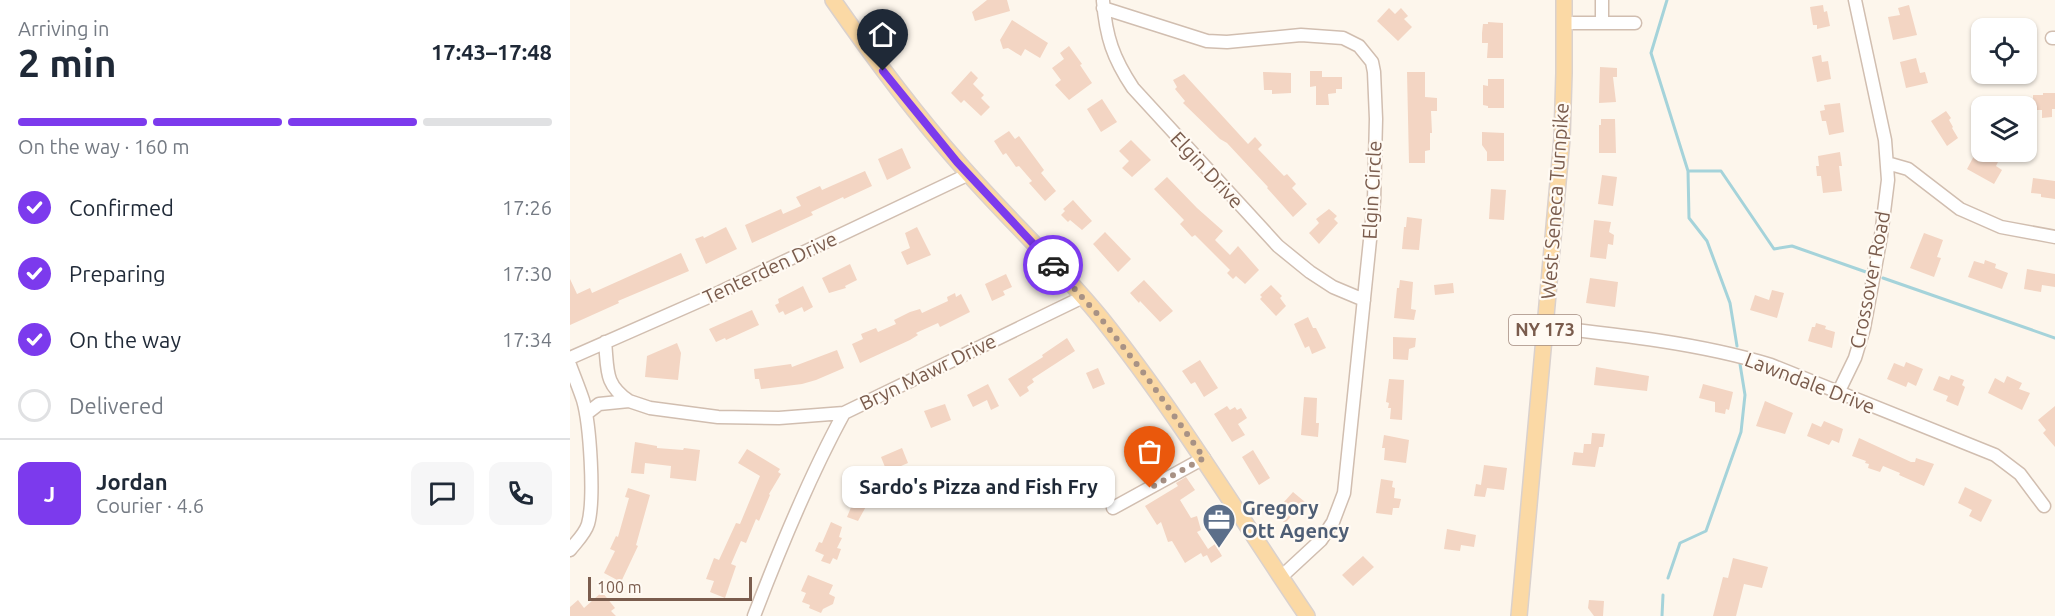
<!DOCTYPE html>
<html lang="en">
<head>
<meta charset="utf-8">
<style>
	:root { --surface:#fff; --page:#f6f6f7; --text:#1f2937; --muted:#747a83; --line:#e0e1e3; --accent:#7c3aed }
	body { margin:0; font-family:Ubuntu,sans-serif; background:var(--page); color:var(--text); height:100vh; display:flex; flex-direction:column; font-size:22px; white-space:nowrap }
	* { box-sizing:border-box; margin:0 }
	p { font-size:20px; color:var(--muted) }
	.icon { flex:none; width:33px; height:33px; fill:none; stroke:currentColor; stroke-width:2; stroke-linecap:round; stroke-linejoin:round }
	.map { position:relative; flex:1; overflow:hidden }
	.drawer { display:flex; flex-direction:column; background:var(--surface); width:570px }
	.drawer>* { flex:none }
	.tools { position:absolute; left:1401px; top:18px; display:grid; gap:12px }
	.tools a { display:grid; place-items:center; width:66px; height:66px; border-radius:12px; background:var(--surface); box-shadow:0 2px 4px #0004; font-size:30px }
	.scale { position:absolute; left:18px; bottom:15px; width:164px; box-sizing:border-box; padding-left:6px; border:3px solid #7a5c4d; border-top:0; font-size:16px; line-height:21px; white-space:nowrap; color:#7a5c4d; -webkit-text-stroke:4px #fffaf3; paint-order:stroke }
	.pin { position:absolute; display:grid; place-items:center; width:51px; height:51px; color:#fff; margin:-62px -26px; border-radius:50% 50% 50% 0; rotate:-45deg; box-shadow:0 0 6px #0007 }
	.pin .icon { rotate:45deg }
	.courier { position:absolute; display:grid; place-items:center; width:60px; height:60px; margin:-30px; border:4px solid #7c3aed; border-radius:50%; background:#fff; color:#222; box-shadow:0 2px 8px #0007 }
	.bubble { position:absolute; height:42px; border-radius:12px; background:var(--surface); box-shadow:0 2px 4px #0004; font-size:20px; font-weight:600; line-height:42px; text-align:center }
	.head em { font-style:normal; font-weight:600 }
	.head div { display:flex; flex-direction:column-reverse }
	.head { display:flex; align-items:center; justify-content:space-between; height:102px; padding:0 18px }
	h1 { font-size:39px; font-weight:600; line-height:45px }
	.bar { display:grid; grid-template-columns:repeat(4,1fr); gap:9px 6px; align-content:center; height:72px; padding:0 18px }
	.bar i { height:8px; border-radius:4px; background:var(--line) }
	.bar .selected { background:var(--accent) }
	.bar p { grid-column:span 4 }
	.line { display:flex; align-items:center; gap:15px; padding:0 18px; border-top:2px solid var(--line) }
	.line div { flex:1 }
	.round { display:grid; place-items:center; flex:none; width:63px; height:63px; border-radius:12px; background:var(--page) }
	ol { padding:0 18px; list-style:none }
	li { display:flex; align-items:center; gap:18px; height:66px }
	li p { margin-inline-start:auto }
	li .icon { padding:6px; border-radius:50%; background:var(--accent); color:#fff; stroke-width:4 }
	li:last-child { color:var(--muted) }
	li i { width:33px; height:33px; border:3px solid var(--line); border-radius:50% }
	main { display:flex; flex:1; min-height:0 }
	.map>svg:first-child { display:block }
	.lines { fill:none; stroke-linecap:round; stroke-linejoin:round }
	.stream { stroke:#a5d3da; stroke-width:3 }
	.building { fill:#f3d5c3 }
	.minor-casing { stroke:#d1beb0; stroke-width:15 }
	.major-casing { stroke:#dad1cd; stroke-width:18 }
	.minor { stroke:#fff; stroke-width:12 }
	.major { stroke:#fbd9a5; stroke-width:15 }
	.done { stroke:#a89285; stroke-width:6; stroke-dasharray:0 10.8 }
	.route { stroke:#7c3aed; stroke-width:8 }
	.labels { text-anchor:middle; stroke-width:4.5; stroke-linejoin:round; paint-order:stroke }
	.shield { fill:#fffaf3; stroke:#a28b7f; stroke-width:1.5 }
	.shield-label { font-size:18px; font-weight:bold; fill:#7a5c4d }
	.street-label { font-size:20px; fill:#7a5c4d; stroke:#fffaf3 }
	.service-label { font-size:20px; font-weight:bold; fill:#4e5e75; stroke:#fffaf3; text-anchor:start }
</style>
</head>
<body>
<main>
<section class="drawer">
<div class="head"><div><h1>2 min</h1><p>Arriving in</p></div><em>17:43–17:48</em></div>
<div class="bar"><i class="selected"></i><i class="selected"></i><i class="selected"></i><i></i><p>On the way · 160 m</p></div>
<ol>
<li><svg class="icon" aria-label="check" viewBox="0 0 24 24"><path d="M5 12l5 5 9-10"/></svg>Confirmed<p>17:26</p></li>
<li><svg class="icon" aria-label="check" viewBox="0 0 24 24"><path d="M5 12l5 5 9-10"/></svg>Preparing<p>17:30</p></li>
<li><svg class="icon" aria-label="check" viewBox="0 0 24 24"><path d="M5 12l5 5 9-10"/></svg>On the way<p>17:34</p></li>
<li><i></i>Delivered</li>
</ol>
<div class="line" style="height:108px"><b class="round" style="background:var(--accent);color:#fff">J</b><div><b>Jordan</b><p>Courier · 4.6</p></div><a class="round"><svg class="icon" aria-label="chat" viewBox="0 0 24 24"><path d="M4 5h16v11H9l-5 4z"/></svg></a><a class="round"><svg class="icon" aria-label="phone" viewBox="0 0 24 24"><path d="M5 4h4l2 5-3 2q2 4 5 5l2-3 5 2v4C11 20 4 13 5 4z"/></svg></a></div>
</section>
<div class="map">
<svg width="1485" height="616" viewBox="0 0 1485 616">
	<rect width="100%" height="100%" fill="#fdf6ec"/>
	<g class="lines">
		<path class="stream" d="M1097,0L1081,53L1118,171L1119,218L1137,241L1160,303L1167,346
			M1119,171H1151L1204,249L1222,246L1296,272
			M1313,278L1485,338
			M1098,578L1110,543L1136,531L1171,432L1175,395L1170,364
			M1092,616L1093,595"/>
	</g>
	<path class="building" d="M417,0H437L440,11L405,21L402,12Z
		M1253,5L1254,12L1257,11L1260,26L1247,29V25H1243L1240,7Z
		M1339,5L1347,35L1323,40L1318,17L1330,15L1328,8Z
		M819,8L825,14L831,8L838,16L834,19L842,27L828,41L807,21Z
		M442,20L478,43L470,58L455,49L451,56L438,48L433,49L430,40Z
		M918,22L933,23V58H917L918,43H912V33L913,24H918Z
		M499,46L512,64L510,65L522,83L499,100L485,85L491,80L482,68L494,59L490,53Z
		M1251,55L1252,62L1258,61L1261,79L1247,82L1242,57Z
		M1346,58L1350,73L1355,72L1358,83L1336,88L1330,62Z
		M1030,67L1047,68V77H1043L1046,102L1029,103Z
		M401,71L408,78L403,84L414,95L411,98L420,107L411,116L394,100L391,103L381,93Z
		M740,71H752V77H772V89H766V93L758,94L759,105H746V86L740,87Z
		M693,72L721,73V93L702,94V90H694Z
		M837,72H855V97L867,98V111H861L862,133H860V150L855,151V163H839Z
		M614,74L678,144L685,137L692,145L688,149L714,176L717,174L726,184L722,188L737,204L723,217L697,188L698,187L657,143L650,139L613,103L615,101L605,89L607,87L603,80Z
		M918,79H934V108H918V106L913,105V85L918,86Z
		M1473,93H1485V109H1482V117L1472,118V110H1463V95H1473Z
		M532,99L547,122L531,132L517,109Z
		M1270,103L1274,132L1259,135L1256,121H1252L1250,111L1255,110L1254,105Z
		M1376,111L1381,118L1379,120L1383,127L1382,128L1388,138L1377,146L1361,121Z
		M1031,119H1045L1046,153H1029V125H1031Z
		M439,131L445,139L449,136L474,170L471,173L486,191L475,201L459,183L462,181L449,166L446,167L436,153L433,155L424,141Z
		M912,132L934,133V161H917V152L912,145Z
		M561,140L581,160L562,177L552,168L559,161L549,151Z
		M332,148L341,168L317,180L308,159Z
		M1270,152L1272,166H1269L1272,191L1253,193L1251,176H1247L1246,166H1249L1248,156Z
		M1405,154L1418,162L1421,158L1428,162L1426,166L1432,170L1424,184L1397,169Z
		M295,171L302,186L274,199L273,197L241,212L243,215L182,243L175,225L211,209L213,214L231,206L226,197L250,186L252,190Z
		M1032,175L1047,177L1043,206L1028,204Z
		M597,177L627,208L653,231L645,240L660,255L668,246L689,270L675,284L666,276L663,279L657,273L660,270L625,235L622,237L610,224L614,220L584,189Z
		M1463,178L1485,181V199L1471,197V194L1461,193Z
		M921,189L936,190L934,220L919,219Z
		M503,200L522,221L512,230L500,220L498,222L491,215L495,211L493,209Z
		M759,209L767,216L764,219L768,223L749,244L739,233L749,223L746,219Z
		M837,217L852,219L849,250L832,249L834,227H836Z
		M1024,220L1041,222L1039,232L1044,235L1043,245L1038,244L1036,259L1020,257Z
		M156,227L167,249L136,264L125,239L133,236L134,238Z
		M347,227L361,255L337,265L331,252L340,248L335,233Z
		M535,232L561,259L548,272L523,244Z
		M1354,233L1373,240L1367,257L1371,258L1364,277L1340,268Z
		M111,253L119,271L48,301L49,303L0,325V279L7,294L20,288L22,293Z
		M1415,260L1426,264L1425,268L1438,273L1432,289L1398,277L1404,261L1414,264Z
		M280,264L287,280L275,286L276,288L259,293L252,278Z
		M1457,269L1485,274V287L1472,285L1471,292L1454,289Z
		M436,274L442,287L433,291L435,295L422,301L415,284Z
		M1020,278L1048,282L1045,307L1016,303Z
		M574,280L603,311L590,322L570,301L569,303L560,293Z
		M830,280L843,282L841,309L846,310L844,320L824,318L827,288H829Z
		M883,283L884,293L865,295L864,285Z
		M701,285L712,296L710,298L716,306L706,316L690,299L692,297L690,295Z
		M233,286L243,307L234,312L232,307L215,315L213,311L209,313L205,305L209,303L208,299Z
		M1202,290L1214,293L1207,318L1180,310L1185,295L1199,300Z
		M385,293L386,297L391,294L400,312L370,327L368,323L346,333L348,335L340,340L290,363L282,344L293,339L291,334L306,328L308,332L326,324L324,320L340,312L350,309L352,313L378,301L377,297Z
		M182,310L189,325L156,340L155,338L146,342L139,329Z
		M738,317L743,328H746L756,348L742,354L739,346L735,348L724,324Z
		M1246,323L1256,326L1255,329L1265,332L1262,348L1238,341L1242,327H1245Z
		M823,337L846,338L845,347L839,349L838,360L823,359Z
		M497,338L505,351L462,379L464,382L457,387L459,391L450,397L438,379L473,357L472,355Z
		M107,343L111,353L108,380L75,377L77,356Z
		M267,350L274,368L246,380L232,384L191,389L189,379H185L184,369L221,364L222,367Z
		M630,360L648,388L634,397L625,382L621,384L612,371Z
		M1336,362L1353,369L1346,386L1338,382L1336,387L1317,379L1324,363L1334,367Z
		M1026,367L1079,376L1077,391L1024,385Z
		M528,368L535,384L523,389L516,373Z
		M1381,375L1394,380L1392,385L1395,387L1388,406L1376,401L1378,396L1363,390L1369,376L1379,380Z
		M1437,376L1452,383L1449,389L1460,393L1452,410L1418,393L1425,378L1434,383Z
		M819,379L834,380L832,420L820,419L821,408H818L819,403L816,402Z
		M418,384L429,406L421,410L417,400L403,407L397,395Z
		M1133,384L1163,392L1159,410L1156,409L1155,414L1145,412V402L1129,398Z
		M734,397L747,398L746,423H749L748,437L731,435Z
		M1195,401L1223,413L1215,434L1186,426Z
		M375,404L381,420L361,428L354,411Z
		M657,406L660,410L665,407L667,410L671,408L677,418L668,424L675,435L662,442L644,414Z
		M1485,406V447L1473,433L1476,430L1468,420Z
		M1254,421L1273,429L1269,443L1262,440L1259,445L1237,436L1242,423L1251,427Z
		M1022,433L1035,434L1033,447H1029L1025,467L1002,465L1004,452L1013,453L1014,444H1021Z
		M814,435L839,440L836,463L814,460L815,448H812Z
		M1289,438L1341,462H1345L1346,458L1364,464L1354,486L1329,475L1330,473L1313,466L1310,472L1298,468L1299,464L1295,463L1296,461L1282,456Z
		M65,442L87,446V448L113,450L114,448L130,450L126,481L100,478L101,466L75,463L74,474L61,473Z
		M332,448L338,463L317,472L311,457Z
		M177,449L210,469L208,472L211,474L199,494L200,495L189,521L186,519L176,543L171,541L161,564L166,566L155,598L140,592L144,581L136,579L144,558L149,560L166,523L170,524L190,476L168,463Z
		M683,450L700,478L689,485L672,457Z
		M914,465L937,468L934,490L917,488L915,497L904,496L906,484L911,485Z
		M616,477L625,490L610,500L621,518L627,516L631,530L627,532L638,549L645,544L652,556L641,563L637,555L633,557L631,553L615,563L602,541L598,542L591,522L587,525L575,506L608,486L606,483Z
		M811,479L823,481L822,487L825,488L824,498L831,499L829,508H823L822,515L806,513Z
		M1395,487L1422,500L1411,522L1399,516L1402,510L1388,503Z
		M58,488L80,495L66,545L68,546L51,582L34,573L45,551L40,549L46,536L48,537L59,498L55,497Z
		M284,489L297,494L294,500L299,501L288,521L277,517L282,505L278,503Z
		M723,492L735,502L715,523L704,513Z
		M261,522L272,527L269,537L272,538L267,548L271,549L267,560L263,558L260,564L251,561L254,555L245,551L249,542L252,543Z
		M877,529L906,535L904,547L891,545L890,551L874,549Z
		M793,556L804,567L783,586L772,575Z
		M1163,558L1198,567L1192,588L1174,584L1166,616H1143L1153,577L1158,578Z
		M238,575L263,585L259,594L265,597L263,604L253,609L251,613L239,608L240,605L232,602L236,593L231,591Z
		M32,592L45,608L41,611L46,616H0V607L8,600L14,608Z
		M1019,600L1034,601L1033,616H1024L1018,608Z"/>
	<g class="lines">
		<g class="minor-casing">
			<path id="minor" d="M533,1C536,37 543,58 563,88L708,246L740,272L763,287L794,300
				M533,8L637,41L657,42L731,35L773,38L789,46L802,62L804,72L806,119L804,201L774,493L763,522L751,540L711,577
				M994,23H1065
				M1032,23V0
				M1482,38H1485
				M1317,163L1338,169L1390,209L1431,227L1485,237
				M976,327C1052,335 1128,343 1201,365L1425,455L1450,474L1474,506
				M35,342C38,370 34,384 59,401
				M0,358L150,292L399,174
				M0,365C4,376 9,388 13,400C20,424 25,499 18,524C15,534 6,542 0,550
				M1268,393L1285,358L1294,328L1311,236L1318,180L1315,140L1285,0
				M16,414L29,404L59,401L80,408L148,417L209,418L274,413
				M543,508L634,458
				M184,616C210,548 239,477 274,413L513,297"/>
		</g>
		<g class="major-casing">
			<path id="major" d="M263,0C302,56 342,110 387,161C434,215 486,263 531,318C607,413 669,516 737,616
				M949,616L992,138L994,73V0"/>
		</g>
		<use href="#minor" class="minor"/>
		<use href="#major" class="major"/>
	</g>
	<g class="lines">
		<path class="done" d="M483,265L529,316L576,376L634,458L580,488"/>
		<path class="route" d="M313,71L387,162L483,265"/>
	</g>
	<defs>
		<g id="office-pin" transform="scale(1.725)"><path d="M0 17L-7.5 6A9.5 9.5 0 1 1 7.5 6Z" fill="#5c6f8a" stroke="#fffaf3"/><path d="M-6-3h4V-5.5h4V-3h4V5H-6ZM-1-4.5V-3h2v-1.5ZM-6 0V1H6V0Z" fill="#fff"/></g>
	</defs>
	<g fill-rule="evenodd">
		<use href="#office-pin" x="649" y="520"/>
	</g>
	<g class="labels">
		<rect class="shield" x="939" y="315" width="72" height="30" rx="4.5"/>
		<g class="shield-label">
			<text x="975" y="336">NY 173</text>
		</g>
		<g class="street-label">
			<text transform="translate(637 170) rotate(47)" y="7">Elgin Drive</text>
			<text transform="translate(802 190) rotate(-87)" y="7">Elgin Circle</text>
			<text transform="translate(985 201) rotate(-86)" y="7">West Seneca Turnpike</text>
			<text transform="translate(200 268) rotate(-25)" y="7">Tenterden Drive</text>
			<text transform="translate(1300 280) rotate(-79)" y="7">Crossover Road</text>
			<text transform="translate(358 372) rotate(-26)" y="7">Bryn Mawr Drive</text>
			<text transform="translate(1240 383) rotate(21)" y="7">Lawndale Drive</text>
		</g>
		<g class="service-label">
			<text x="672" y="515">Gregory<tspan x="672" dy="23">Ott Agency</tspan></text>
		</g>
	</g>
</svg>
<div class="tools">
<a><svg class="icon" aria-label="locate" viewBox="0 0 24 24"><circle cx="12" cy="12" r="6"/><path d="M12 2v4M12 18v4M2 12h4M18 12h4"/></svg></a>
<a><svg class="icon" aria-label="layers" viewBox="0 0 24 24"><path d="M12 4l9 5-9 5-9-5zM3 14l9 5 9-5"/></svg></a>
</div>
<div class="scale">100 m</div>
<div class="pin" style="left:580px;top:488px;background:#ea580c"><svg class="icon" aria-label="bag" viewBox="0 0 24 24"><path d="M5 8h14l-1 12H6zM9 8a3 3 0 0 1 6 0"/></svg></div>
<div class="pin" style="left:313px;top:71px;background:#1f2937"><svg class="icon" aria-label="home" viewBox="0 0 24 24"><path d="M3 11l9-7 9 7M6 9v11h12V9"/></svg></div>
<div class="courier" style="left:483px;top:265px"><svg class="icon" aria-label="car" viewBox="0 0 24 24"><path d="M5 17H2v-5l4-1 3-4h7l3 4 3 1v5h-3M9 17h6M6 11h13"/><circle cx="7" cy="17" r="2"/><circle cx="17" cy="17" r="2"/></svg></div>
<div class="bubble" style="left:272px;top:466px;width:273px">Sardo's Pizza and Fish Fry</div>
</div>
</main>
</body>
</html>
